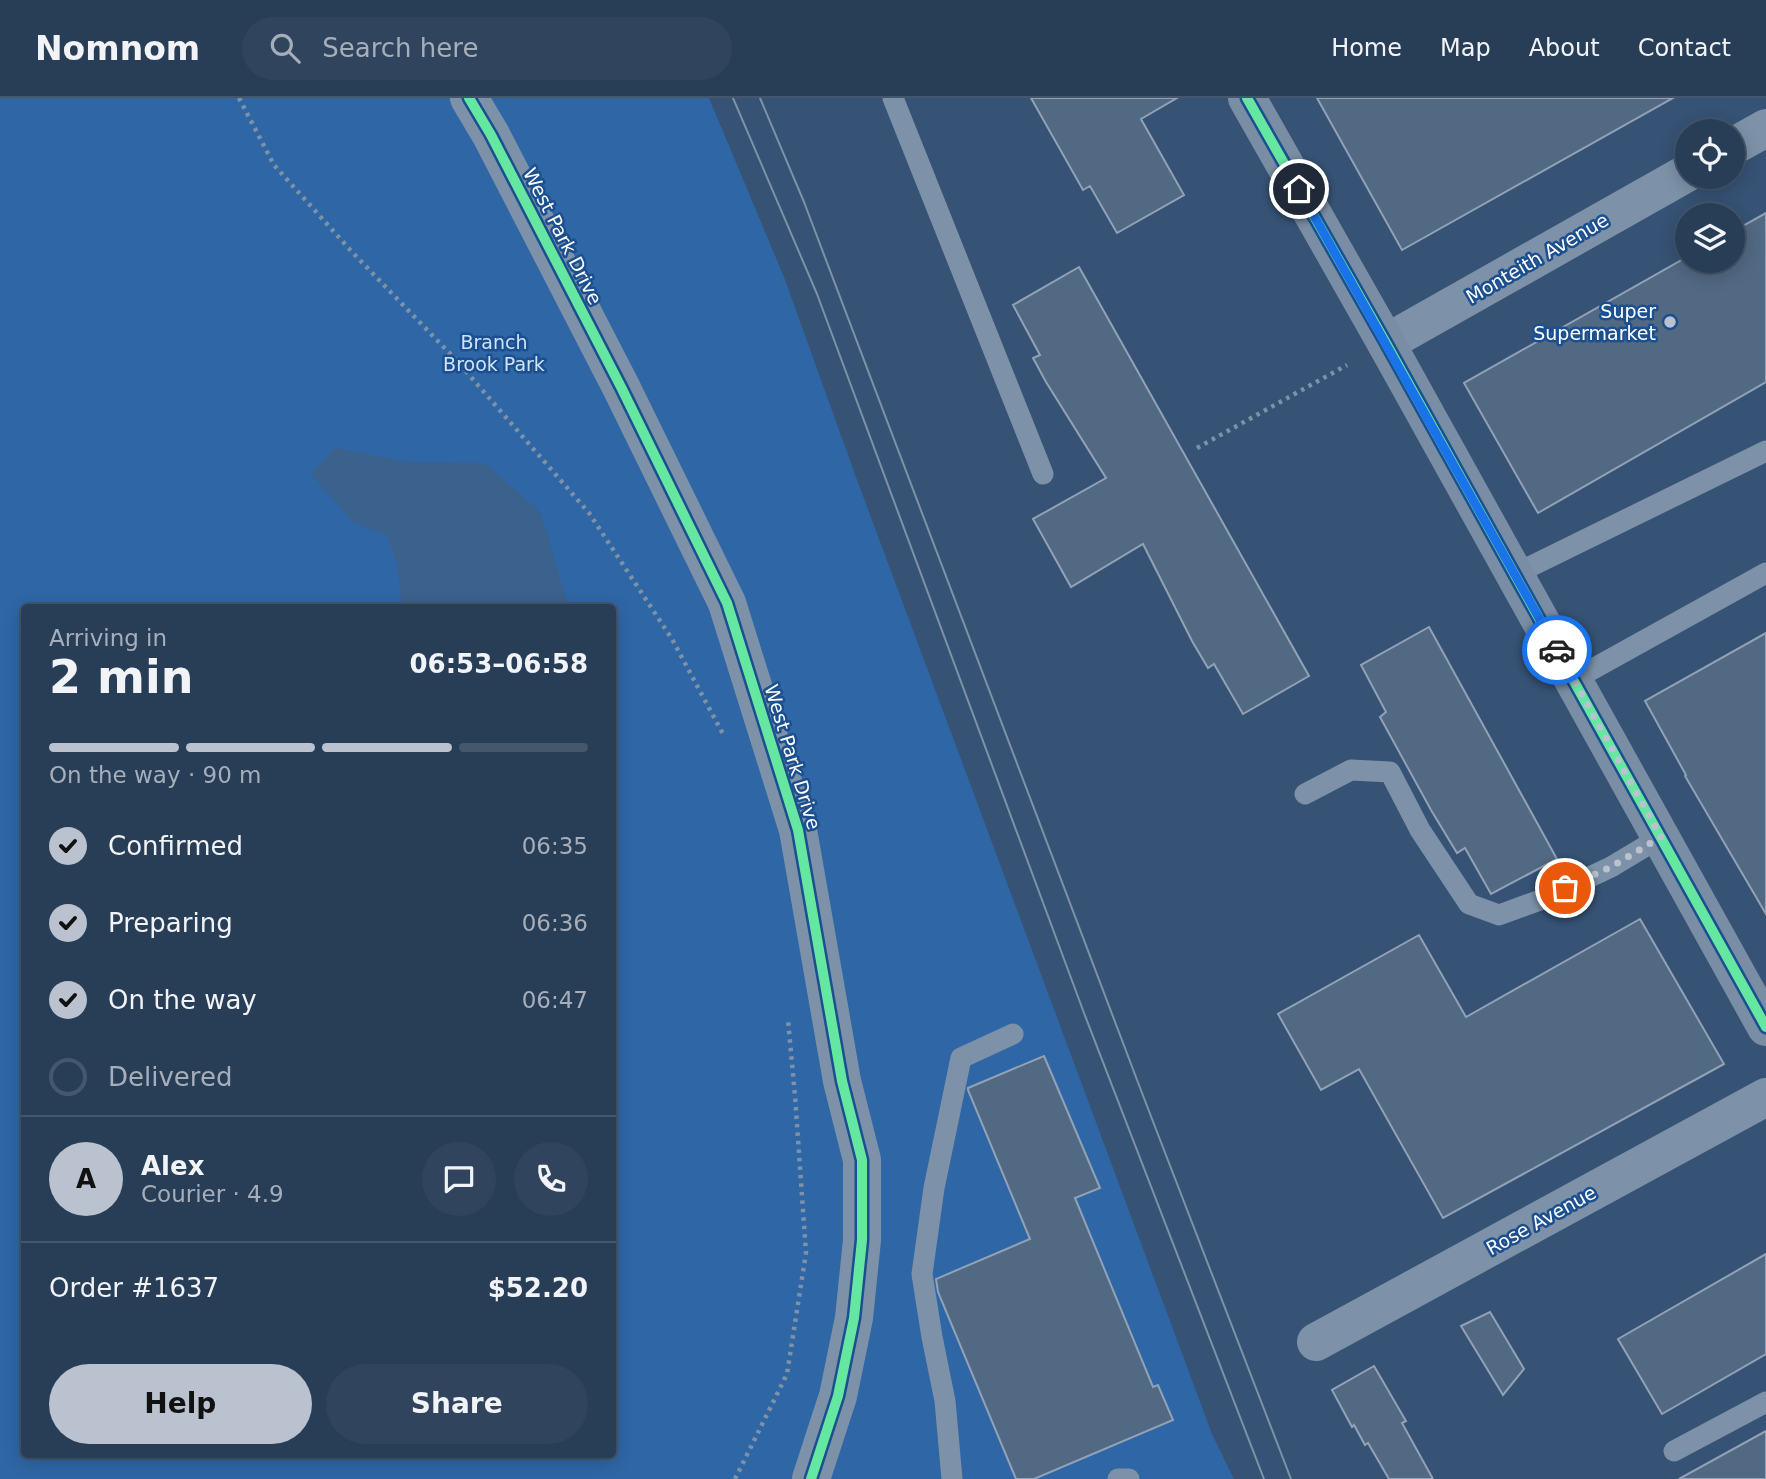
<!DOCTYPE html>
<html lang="en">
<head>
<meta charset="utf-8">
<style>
	:root { --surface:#283e57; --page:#30455d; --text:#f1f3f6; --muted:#a5aeba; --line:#44576d; --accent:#b9c2ce }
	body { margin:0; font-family:"DejaVu Sans",sans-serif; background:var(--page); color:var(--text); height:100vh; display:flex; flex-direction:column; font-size:26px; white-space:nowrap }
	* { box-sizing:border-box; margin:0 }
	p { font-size:23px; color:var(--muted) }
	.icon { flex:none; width:38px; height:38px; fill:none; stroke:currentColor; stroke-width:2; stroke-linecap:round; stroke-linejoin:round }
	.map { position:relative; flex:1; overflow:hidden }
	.drawer { position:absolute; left:21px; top:506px; width:595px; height:854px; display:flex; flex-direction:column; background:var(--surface); border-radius:7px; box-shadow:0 4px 18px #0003,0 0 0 2px var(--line) }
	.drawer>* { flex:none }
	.buttons { position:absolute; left:1675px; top:21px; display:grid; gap:14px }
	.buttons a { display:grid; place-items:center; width:70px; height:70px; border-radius:50%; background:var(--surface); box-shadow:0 4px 18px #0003,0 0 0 2px var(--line); font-size:35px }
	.pin { position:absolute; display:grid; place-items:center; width:60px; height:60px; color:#fff; margin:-30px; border:4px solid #fff; border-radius:50%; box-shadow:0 2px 7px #0007 }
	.courier { position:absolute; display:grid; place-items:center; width:70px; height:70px; margin:-35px; border:5px solid #1a73e8; border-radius:50%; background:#fff; color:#222; box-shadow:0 2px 9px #0007 }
	.head em { font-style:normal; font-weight:600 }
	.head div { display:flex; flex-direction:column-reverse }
	.head { display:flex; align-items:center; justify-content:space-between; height:119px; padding:0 28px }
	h1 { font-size:46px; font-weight:600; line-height:52px }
	.bar { display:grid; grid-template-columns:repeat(4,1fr); gap:10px 7px; align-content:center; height:84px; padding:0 28px }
	.bar i { height:9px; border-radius:5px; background:var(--line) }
	.bar .on { background:var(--accent) }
	.bar p { grid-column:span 4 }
	.line { display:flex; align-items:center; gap:18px; padding:0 28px; border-top:2px solid var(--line) }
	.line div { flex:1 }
	.round { display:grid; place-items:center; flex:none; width:74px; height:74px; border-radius:37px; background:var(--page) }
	ol { padding:0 28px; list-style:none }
	li { display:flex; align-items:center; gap:21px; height:77px }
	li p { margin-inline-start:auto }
	li .icon { padding:7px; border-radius:50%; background:var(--accent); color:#111; stroke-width:4 }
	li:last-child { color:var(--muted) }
	li i { width:38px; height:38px; border:4px solid var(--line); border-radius:50% }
	.cta { display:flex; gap:14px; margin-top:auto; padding:14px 28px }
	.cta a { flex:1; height:80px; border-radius:42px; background:var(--accent); color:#111; font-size:28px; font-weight:600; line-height:80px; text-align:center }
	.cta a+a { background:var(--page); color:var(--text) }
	header { display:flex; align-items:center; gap:42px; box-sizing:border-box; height:98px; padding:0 35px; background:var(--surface); border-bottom:2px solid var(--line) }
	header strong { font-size:33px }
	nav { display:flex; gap:38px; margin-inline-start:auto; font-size:24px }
	.search { width:490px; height:63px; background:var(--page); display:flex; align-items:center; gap:18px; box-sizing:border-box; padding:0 24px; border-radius:38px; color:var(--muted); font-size:26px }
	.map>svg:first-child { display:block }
	.green { fill:#2f66a5; fill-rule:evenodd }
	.water { fill:#3b618d }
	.building { fill:#526984; stroke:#92a2b6; stroke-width:2 }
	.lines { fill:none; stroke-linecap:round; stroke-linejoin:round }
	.path { stroke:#7d92a8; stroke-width:4.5; stroke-dasharray:3.5 5; stroke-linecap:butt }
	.lane { stroke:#7d92a8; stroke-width:21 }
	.street { stroke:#7d92a8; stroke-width:38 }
	.secondary { stroke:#798da4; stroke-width:38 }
	.tram { stroke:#7e92a7; stroke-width:2 }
	.cycleway-casing { stroke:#1b4f8f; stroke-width:15 }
	.cycleway { stroke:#66e7a1; stroke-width:10 }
	.done { stroke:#b9c2ce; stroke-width:7; stroke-dasharray:0 12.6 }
	.route { stroke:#1a73e8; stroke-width:9 }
	.poi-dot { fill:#b9c2ce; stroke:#1b4f8f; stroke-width:2.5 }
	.labels { text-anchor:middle; stroke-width:5; stroke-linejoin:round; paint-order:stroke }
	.street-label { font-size:19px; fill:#fff; stroke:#1b4f8f }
	.poi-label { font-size:19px; fill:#fff; stroke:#1b4f8f; text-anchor:end }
	.park-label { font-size:19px; fill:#cfe3fa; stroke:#1b4f8f }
</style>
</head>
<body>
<header>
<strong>Nomnom</strong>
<div class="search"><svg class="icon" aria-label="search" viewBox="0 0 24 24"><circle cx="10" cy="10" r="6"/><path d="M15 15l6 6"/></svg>Search here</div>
<nav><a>Home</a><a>Map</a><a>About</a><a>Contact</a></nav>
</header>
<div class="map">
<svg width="1766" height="1381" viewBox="0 0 1766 1381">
	<rect width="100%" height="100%" fill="#365274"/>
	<path class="green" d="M0,0H709L784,179L856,379L1212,1336L1234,1381H0ZM24,509H612V1356H24Z"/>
	<path class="water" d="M335,350L406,364L485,365L541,415L566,501L571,509H402L397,464L387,438L353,424L311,376Z"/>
	<path class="building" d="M1031,0H1177L1141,21L1184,97L1117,135L1090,88L1083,92Z
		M1317,0H1673L1402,152Z
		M1766,115V284L1538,415L1464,285L1687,159V163H1732V134Z
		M1079,169L1309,578L1243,616L1214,566L1208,570L1192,543L1143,446L1071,489L1033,421L1106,380L1046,284L1033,260L1040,257L1013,207Z
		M1429,529L1557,761L1491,796L1465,750L1457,755L1431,712L1380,619L1386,614L1361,567Z
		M1766,535V816L1685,678L1686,677L1645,603Z
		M1640,821L1724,966L1443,1120L1359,971L1321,992L1278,916L1419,837L1466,919Z
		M1044,958L1100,1090L1075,1100L1153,1289L1158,1287L1173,1322L1034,1381H1016L938,1194L936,1181L1030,1141L968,992V990Z
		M1766,1156V1256L1662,1316L1618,1241Z
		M1490,1214L1524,1271L1503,1297L1461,1228Z
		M1374,1268L1406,1323L1402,1325L1433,1381H1389L1368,1345L1365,1347L1354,1327L1352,1329L1332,1292Z
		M1766,1333V1381H1679Z"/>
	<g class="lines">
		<path class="path" d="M239,0L274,67L353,155L457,263L589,415L672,541L723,636
			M1197,350L1347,267
			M735,1381L787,1276L806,1155L795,998L788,922"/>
		<path class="lane" d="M893,0L1043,376
			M1515,476L1766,353
			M1573,582L1766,475
			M1305,696L1351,672L1390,674L1420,732L1469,806L1499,817L1543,801L1611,769L1661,739
			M1674,1353L1766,1304
			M952,1381L945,1303L932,1239L922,1176L934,1090L961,960L1013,936
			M1118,1381H1129"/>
		<path class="street" d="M469,0L491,37L621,289L727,505L798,732L842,983L862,1062V1142L854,1220L838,1298L811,1381
			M1732,49L1766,30
			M1386,245L1687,75
			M1316,1244L1766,999"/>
		<path class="secondary" d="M1247,0L1386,245L1766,929"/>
		<path class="tram" d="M733,0L817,196L1084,915L1264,1381
			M760,0L804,104L1142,995L1291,1381"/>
		<g class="cycleway-casing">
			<path id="cycleway" d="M469,0L491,37L621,289L727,505L798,732L842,983L862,1062V1142L854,1220L838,1298L811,1381
				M1247,0L1386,245L1766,929"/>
		</g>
		<use href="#cycleway" class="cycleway"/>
	</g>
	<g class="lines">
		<path class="done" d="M1557,552L1661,739L1611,769L1565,790"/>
		<path class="route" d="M1299,91L1557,552"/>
	</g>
	<circle class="poi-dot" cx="1670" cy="224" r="7"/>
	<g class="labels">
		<g class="street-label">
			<text transform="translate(563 138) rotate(63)" y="7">West Park Drive</text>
			<text transform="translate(1537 160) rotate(-30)" y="7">Monteith Avenue</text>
			<text transform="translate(793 659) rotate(73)" y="7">West Park Drive</text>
			<text transform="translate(1541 1122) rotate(-29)" y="7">Rose Avenue</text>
		</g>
		<g class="poi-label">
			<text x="1656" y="220">Super<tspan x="1656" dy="22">Supermarket</tspan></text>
		</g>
		<g class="park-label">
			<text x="494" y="251">Branch<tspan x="494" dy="22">Brook Park</tspan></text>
		</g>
	</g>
</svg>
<div class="buttons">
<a><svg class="icon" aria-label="locate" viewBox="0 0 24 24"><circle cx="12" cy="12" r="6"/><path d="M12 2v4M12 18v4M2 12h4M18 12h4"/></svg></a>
<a><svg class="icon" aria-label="layers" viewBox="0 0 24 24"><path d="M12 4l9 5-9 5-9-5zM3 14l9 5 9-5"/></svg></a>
</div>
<div class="pin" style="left:1565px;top:790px;background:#ea580c"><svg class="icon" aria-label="bag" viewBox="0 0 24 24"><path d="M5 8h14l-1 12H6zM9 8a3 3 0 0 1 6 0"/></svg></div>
<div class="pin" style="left:1299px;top:91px;background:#1f2937"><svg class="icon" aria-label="home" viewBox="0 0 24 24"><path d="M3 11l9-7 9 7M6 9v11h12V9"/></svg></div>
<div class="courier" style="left:1557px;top:552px"><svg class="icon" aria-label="car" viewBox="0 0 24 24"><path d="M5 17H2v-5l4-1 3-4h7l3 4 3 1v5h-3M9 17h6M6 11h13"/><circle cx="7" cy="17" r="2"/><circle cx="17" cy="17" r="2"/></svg></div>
<section class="drawer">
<div class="head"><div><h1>2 min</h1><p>Arriving in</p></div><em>06:53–06:58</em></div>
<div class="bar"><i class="on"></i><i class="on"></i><i class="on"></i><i></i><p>On the way · 90 m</p></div>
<ol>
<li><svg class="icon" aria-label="check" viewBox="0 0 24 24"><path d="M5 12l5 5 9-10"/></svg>Confirmed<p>06:35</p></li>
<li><svg class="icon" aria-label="check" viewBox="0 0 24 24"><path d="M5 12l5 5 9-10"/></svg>Preparing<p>06:36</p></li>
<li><svg class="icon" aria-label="check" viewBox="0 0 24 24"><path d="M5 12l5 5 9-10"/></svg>On the way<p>06:47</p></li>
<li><i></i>Delivered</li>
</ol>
<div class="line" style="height:126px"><b class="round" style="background:var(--accent);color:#111">A</b><div><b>Alex</b><p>Courier · 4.9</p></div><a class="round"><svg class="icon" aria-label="chat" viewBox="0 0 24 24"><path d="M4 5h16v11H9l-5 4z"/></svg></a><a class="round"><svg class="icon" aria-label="phone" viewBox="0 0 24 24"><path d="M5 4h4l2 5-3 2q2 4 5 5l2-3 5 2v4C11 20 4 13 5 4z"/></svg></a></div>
<div class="line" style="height:91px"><div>Order #1637</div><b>$52.20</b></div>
<div class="cta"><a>Help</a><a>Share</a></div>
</section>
</div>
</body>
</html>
